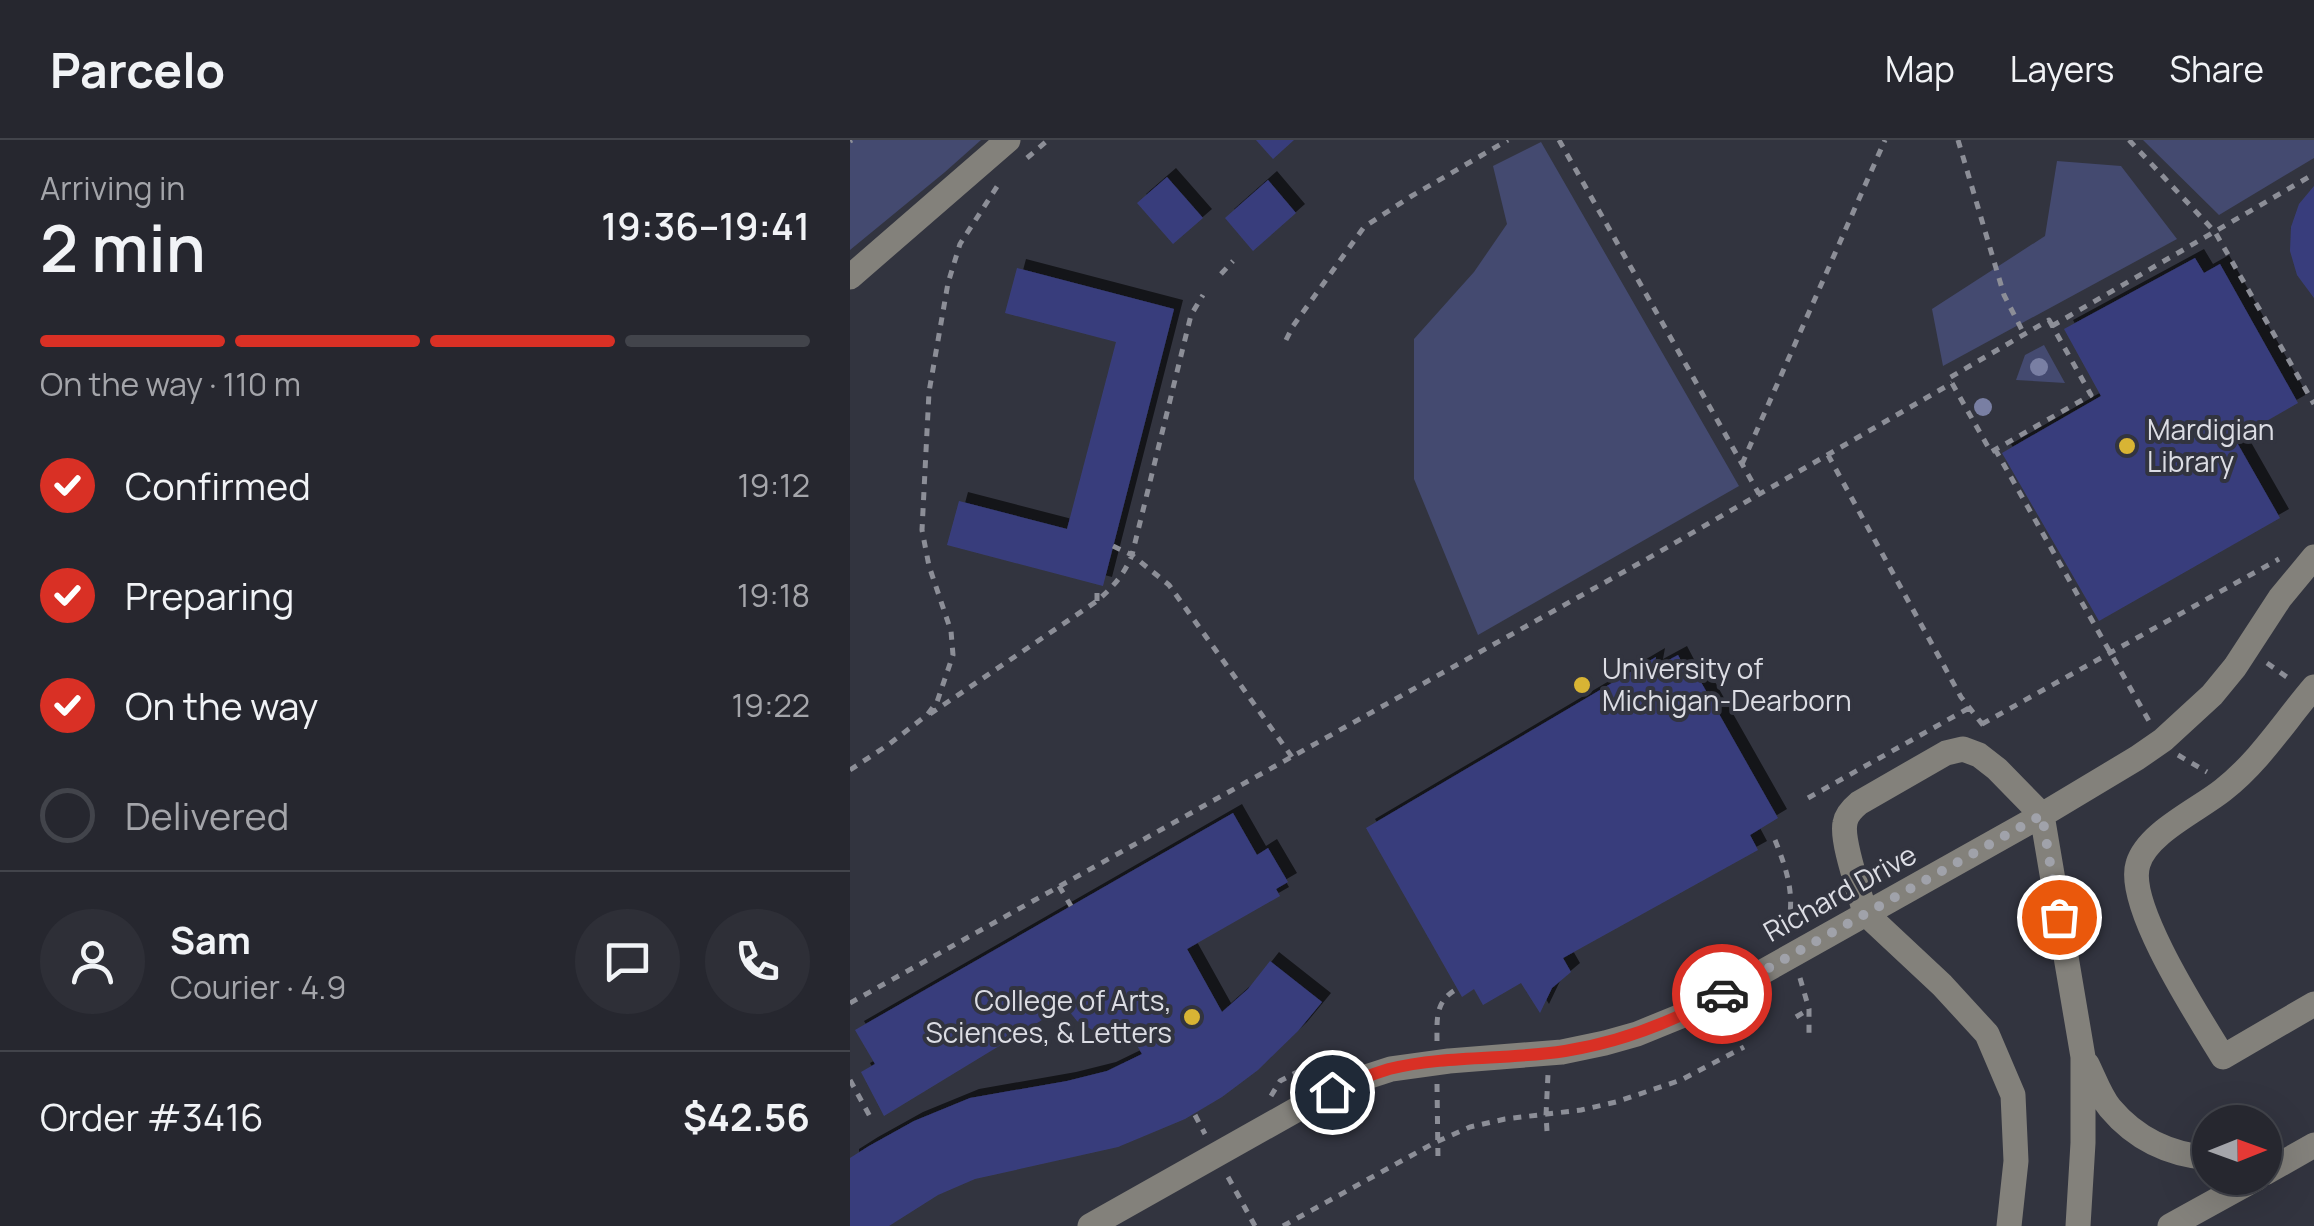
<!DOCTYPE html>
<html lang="en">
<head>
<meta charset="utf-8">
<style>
	:root { --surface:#26272f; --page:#2e2f37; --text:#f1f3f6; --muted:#a4a5aa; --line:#42444b; --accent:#d93025 }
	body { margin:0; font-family:Manrope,sans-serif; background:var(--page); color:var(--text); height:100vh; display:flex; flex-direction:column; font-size:38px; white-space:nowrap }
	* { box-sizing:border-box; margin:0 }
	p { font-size:32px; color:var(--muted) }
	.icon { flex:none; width:55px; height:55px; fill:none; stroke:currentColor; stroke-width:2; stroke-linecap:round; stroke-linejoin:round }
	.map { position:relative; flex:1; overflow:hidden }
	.panel { display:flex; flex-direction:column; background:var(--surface); width:850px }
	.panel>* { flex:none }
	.needle { width:65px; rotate:89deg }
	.tools { position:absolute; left:1342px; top:965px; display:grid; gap:20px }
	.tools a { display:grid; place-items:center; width:90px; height:90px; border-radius:50%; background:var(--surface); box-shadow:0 10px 40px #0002,0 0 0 2px var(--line); font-size:50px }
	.pin { position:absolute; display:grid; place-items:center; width:85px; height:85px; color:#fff; margin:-42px; border:5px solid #fff; border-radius:50%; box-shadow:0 2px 10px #0007 }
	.courier { position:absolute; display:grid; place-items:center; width:100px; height:100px; margin:-50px; border:8px solid #d93025; border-radius:50%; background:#fff; color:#222; box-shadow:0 2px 12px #0007 }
	.headline em { font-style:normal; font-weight:600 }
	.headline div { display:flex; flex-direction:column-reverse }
	.headline { display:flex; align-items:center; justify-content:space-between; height:170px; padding:0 40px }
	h1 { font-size:65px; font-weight:600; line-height:75px }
	.bar { display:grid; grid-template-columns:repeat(4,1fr); gap:15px 10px; align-content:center; height:120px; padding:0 40px }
	.bar i { height:12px; border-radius:8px; background:var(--line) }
	.bar .on { background:var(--accent) }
	.bar p { grid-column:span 4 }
	.line { display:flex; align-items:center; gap:25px; padding:0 40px; border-top:2px solid var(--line) }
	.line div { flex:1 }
	.round { display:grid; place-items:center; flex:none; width:105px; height:105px; border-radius:52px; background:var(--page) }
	ol { padding:0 40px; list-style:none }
	li { display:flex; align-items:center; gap:30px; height:110px }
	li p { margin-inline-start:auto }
	li .icon { padding:10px; border-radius:50%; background:var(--accent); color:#fff; stroke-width:4 }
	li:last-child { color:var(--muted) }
	li i { width:55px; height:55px; border:5px solid var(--line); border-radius:50% }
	header { display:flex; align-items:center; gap:60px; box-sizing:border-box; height:140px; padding:0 50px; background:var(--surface); border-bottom:2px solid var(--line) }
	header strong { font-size:48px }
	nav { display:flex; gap:55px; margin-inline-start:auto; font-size:35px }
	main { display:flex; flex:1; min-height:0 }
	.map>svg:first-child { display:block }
	.green { fill:#444a70 }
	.building { fill:#393e7c; filter:url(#shadow) }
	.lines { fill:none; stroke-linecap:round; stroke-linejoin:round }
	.path { stroke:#8c8e97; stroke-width:5; stroke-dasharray:8 8; stroke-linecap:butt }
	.minor { stroke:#83817b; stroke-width:25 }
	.tree { fill:#797fa3 }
	.done { stroke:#a0a2aa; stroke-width:10; stroke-dasharray:0 18 }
	.route { stroke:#d93025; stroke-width:12 }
	.poi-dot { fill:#d8b434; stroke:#32343f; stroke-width:4 }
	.labels { text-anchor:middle; stroke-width:8; stroke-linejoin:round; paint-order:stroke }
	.poi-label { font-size:28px; fill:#dcdde4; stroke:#32343f; text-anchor:start }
	.street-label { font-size:28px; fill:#dcdde4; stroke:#32343f }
</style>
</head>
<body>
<header>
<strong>Parcelo</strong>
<nav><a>Map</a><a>Layers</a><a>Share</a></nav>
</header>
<main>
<section class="panel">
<div class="headline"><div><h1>2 min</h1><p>Arriving in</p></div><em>19:36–19:41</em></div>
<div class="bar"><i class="on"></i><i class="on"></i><i class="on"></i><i></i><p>On the way · 110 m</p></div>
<ol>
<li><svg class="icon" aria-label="check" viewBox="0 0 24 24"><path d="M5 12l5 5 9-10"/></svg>Confirmed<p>19:12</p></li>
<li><svg class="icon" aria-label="check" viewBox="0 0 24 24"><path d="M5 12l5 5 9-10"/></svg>Preparing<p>19:18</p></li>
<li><svg class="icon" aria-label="check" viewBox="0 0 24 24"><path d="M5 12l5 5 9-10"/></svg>On the way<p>19:22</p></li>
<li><i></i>Delivered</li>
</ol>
<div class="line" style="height:180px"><a class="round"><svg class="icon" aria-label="person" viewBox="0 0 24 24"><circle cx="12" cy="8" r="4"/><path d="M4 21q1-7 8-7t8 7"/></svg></a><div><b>Sam</b><p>Courier · 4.9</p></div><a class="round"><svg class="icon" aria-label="chat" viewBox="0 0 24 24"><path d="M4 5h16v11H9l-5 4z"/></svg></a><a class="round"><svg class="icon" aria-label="phone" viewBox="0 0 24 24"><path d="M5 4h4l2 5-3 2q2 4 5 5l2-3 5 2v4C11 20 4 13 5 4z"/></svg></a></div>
<div class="line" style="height:130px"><div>Order #3416</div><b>$42.56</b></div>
</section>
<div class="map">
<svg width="1464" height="1086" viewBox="0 0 1464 1086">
	<defs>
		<filter id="shadow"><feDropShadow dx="9" dy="-9" stdDeviation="0" flood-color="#0009"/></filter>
	</defs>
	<rect width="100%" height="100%" fill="#32343f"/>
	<path class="green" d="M0,0H131L95,32L0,110Z
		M1293,0H1464V18L1369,75Z
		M691,2L889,346L628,495L564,339V199L624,132L657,84L643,26Z
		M1207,21L1271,26L1327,99L1093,226L1082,169L1195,96Z
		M1194,205L1215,243L1166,240L1175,215Z"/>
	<path class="building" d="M406,0H444L423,19Z
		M317,37L353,78L323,104L287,63Z
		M418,40L446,73L403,111L375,78Z
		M1464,46V158L1447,135L1440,111L1441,87L1449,64Z
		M1345,118L1354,133L1370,124L1448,263L1385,299L1430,378L1249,481L1152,313L1251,256L1214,189Z
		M167,128L324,169L253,446L97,405L109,361L217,389L266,202L155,173Z
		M828,515L839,536L843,528L928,678L900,695L908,710L713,818L721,832L702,848L690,873L671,843L633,865L624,849L612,857L516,688L806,517L804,528Z
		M383,673L407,715L418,708L438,742L426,749L430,756L337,809L372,872L398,849L420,821L472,862L448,891L408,930L372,957L335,979L268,1007L125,1039L88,1055L39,1086H0V1018L19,1006L64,981L120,958L217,941L257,931L292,914L279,892L265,895L246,892L227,881L215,866L34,976L11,932L25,924L5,890Z"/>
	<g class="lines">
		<path class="path" d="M709,0L909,354
			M1108,0L1154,155L1174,194
			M1279,0L1365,92L1464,264
			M0,1L2,0
			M177,18L198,0
			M371,134L383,121
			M1199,180L1241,255L1141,312L1099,238Z
			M1202,186L1464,34
			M436,200L443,186L514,87L560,57L658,0
			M1145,309L1299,581
			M978,315L1111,557L1136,589
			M892,324L1035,0
			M263,406L282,415L319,445L442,617
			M247,461V445
			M1417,523L1441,540
			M80,574L247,461C263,447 274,435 282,415L341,175L353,155
			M1132,584L1429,419
			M1328,615L1357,632
			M0,630L38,605L77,575L87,562L103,515L101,491L79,426L72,390L79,252L98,143L110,104L150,42
			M958,658L1119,568
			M925,700C937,730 946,757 937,789
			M209,746L221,766
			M950,838L959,869V893
			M0,863L804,415L1102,243
			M946,877L959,869
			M587,901C587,878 585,861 607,849
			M0,940L23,982
			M587,944L588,1020
			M421,956L430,941L478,916L500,915
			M345,975L355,994
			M697,991L696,975L698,934
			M378,1037L405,1086
			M433,1086L586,1002L620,987L655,979L731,970L766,962L831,940L894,907"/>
		<path class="minor" d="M0,137L158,0
			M1464,547C1434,582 1410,621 1373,650C1348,670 1297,693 1288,724C1275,765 1350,879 1373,917L1464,864
			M1015,773C1010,753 991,701 995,683C996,675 1003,668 1009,663L1096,613L1113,609L1129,615L1147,629L1192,675L1233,917V1003L1228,1086
			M1015,773L1092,845L1137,894L1163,955L1166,1021L1159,1086
			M1237,924C1244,938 1250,956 1260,968C1286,999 1321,1015 1360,1018
			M1415,1033L1464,1005
			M240,1086L460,962L504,941L541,929L599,921L712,912L755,903L787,894L841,872L1192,675L1287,618L1313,600L1362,555L1385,527L1430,458L1464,417
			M1320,1086L1407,1038"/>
	</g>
	<g class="tree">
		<circle cx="1189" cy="227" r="9"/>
		<circle cx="1133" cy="267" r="9"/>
	</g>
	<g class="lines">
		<path class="done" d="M872,854L1192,675L1209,777"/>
		<path class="route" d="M482,952C500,943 519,935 539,929C596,915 657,920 715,911C771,902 823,882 872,854"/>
	</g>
	<g class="poi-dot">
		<circle cx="1277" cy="306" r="10"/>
		<circle cx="732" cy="545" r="10"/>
		<circle cx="342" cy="877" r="10"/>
	</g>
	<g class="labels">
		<g class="poi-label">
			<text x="1297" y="300">Mardigian<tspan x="1297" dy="32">Library</tspan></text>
			<text x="752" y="539">University of<tspan x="752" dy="32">Michigan-Dearborn</tspan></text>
			<text x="322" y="871" text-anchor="end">College of Arts,<tspan x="322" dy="32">Sciences, &amp; Letters</tspan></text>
		</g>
		<g class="street-label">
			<text transform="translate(990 753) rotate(-29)" y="10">Richard Drive</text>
		</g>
	</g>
</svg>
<div class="tools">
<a><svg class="needle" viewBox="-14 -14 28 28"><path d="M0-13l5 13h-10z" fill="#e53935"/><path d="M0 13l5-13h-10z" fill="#a4a5aa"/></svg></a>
</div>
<div class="pin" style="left:1209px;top:777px;background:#ea580c"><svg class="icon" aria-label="bag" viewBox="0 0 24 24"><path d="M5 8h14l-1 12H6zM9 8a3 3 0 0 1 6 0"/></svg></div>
<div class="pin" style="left:482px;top:952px;background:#1f2937"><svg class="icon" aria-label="home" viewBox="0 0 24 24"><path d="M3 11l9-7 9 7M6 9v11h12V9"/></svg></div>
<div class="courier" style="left:872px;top:854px"><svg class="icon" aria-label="car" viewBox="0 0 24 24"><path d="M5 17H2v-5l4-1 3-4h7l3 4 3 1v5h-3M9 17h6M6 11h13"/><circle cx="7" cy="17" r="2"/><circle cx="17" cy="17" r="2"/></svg></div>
</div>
</main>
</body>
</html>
